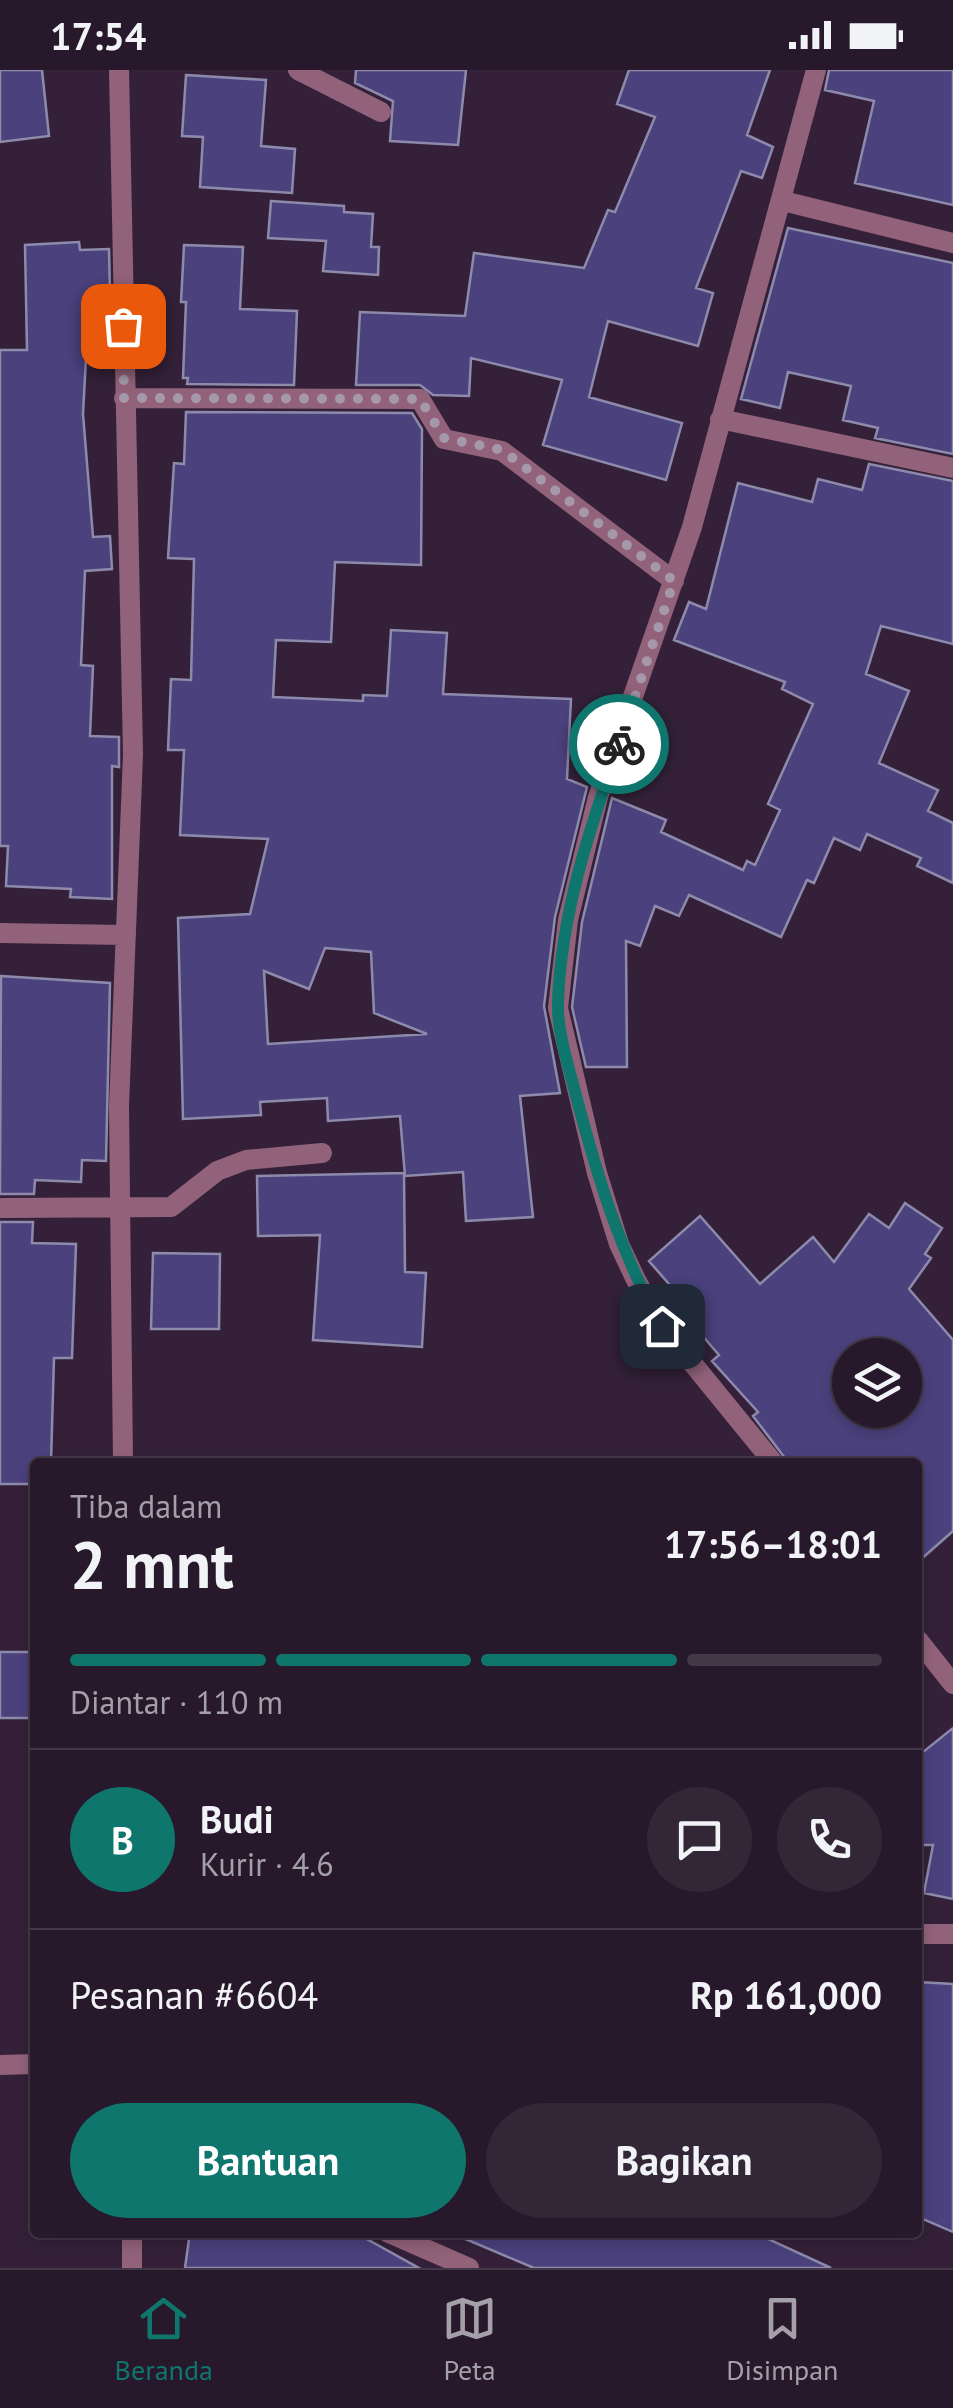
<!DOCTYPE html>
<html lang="id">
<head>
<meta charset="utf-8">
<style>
	:root { --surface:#27192b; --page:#332637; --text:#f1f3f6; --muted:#a4a0a9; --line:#433847; --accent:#0f766e }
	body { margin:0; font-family:"PT Sans",sans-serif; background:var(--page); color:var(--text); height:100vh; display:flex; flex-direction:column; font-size:38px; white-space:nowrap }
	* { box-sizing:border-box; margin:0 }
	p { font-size:32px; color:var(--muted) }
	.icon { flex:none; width:55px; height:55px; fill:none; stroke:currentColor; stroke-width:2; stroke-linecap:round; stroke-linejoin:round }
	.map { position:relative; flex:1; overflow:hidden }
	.panel { position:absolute; left:30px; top:1388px; width:892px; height:780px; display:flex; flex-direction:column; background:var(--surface); border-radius:10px; box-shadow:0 5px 15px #0003,0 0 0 2px var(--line) }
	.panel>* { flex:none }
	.buttons { position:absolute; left:832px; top:1268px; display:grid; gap:20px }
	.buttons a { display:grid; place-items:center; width:90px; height:90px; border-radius:50%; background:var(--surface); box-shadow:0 5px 15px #0003,0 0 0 2px var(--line); font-size:50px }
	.pin { position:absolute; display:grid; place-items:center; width:85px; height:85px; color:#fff; margin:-42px; border-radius:20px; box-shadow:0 5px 15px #0006 }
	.courier { position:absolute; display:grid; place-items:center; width:100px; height:100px; margin:-50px; border:8px solid #0f766e; border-radius:50%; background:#fff; color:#222; box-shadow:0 2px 12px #0007 }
	.overview em { font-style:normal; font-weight:700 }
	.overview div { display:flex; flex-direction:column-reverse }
	.overview { display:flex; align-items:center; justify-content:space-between; height:170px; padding:0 40px }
	h1 { font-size:65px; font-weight:700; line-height:75px }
	.bar { display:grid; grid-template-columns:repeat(4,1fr); gap:15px 10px; align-content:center; height:120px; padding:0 40px }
	.bar i { height:12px; border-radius:8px; background:var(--line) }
	.bar .on { background:var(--accent) }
	.bar p { grid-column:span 4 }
	.line { display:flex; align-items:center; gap:25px; padding:0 40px; border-top:2px solid var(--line) }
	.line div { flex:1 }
	.round { display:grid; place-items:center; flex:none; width:105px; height:105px; border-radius:52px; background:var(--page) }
	.button { display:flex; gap:20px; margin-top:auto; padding:20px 40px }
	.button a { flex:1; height:115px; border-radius:60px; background:var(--accent); color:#fff; font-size:40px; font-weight:700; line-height:115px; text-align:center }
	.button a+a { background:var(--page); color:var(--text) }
	.status { display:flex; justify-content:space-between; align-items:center; height:70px; padding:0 50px; background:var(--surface); direction:ltr }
	.status svg { height:28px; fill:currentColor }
	.dock { display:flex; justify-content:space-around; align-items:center; height:140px; border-top:2px solid var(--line); background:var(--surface); font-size:28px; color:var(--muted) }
	.dock a { display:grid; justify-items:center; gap:5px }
	.dock .on { color:var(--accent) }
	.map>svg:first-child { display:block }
	.building { fill:#4b417d; stroke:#8d8aac; stroke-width:2.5; fill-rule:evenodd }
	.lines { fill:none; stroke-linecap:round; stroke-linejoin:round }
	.minor { stroke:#92627a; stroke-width:20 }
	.done { stroke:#a698ab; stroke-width:10; stroke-dasharray:0 18 }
	.route { stroke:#0f766e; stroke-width:12 }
</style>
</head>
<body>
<div class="status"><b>17:54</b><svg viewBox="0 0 49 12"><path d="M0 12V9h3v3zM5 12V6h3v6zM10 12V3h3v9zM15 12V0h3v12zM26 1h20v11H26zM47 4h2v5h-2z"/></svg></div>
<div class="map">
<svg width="953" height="2198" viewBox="0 0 953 2198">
	<rect width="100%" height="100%" fill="#342139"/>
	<path class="building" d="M0,0H42L49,66L0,72Z
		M356,0H466L458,75L390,71L393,31L355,13Z
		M629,0H770L747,65L773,77L762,108L741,101L696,218L713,223L698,276L608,251L589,327L682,353L666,410L543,375L562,310L471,288L469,326L433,325L420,315H356L360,242L465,246L474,183L584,198L608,140L615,142L655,47L617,34Z
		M829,0H953V135L855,113L874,31L825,20Z
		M186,5L266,10L261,76L295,79L292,123L200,117L203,67L182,66Z
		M271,131L344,136V142L373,144L371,177H379L378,205L323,201L326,171L268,168Z
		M788,158L953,193V384L875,368L878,358L843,350L851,316L788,302L780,338L741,329Z
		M79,172L80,180L109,179L111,269L87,270L83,344L93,467L110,466L112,499L85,501L81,595L93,596L90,666L119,667V697L112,696V829L70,827L71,819L6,816L8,776H0V280H27L25,175Z
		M184,175L243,177L240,239L297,241L294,315L187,314L188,308H183L186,232H181Z
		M186,342L412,343L422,359L421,495L335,492L331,572L276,570L273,627L363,631V625L387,626L391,560L447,563L443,624L571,629L567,709L587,717L555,847L544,936L560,1023L520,1026L533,1147L466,1151L463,1102L405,1106L400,1046L328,1051L327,1028L260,1032L261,1045L183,1049L178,848L250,844L268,769L180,765L184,680H168L171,609L191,610L194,489L168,488L174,393L184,394ZM325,878L371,882L374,943L427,964L268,974L264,901L309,919Z
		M869,394L953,411V574L881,556L866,604L909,621L879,693L938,720L928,741L953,753V813L917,796L921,788L867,764L860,780L834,768L814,813L807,810L781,867L689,825L679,846L655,836L640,876L626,871L627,997H586L572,937L582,852L612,728L666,750L661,762L743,800L747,791L755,795L780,740L768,734L813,634L782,619L785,612L674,570L689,532L706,539L738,413L812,432L818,409L862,420Z
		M1,906L110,913L106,1091L82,1090L81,1112L35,1110L34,1124H0Z
		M404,1103L405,1202L426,1203L422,1277L313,1270L320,1165L258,1166L257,1106Z
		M905,1133L942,1158L925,1184L931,1188L909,1219L953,1270V1461L918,1492V1392H788L753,1346L758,1342L712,1291L719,1285L688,1249L694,1243L649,1191L700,1146L760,1214L813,1167L834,1192L869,1144L889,1158ZM850,1285H905V1340H850Z
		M0,1152H33L32,1173L76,1174L72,1288H54L51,1392H35V1414H0Z
		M153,1183L220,1184L219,1259H151Z
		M0,1582H35V1648H0Z
		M953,1658V1829L924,1823L933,1775H918V1686Z
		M918,1912L953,1914V2162L918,2147Z
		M190,2162H354L419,2198H185Z
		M449,2162H753L831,2198H534Z"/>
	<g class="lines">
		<path class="minor" d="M119,0L133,684L119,1036L123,1392
			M298,0L381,42
			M783,131L953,173
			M124,328L420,329L444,369L502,381L674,511
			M720,349L953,398
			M0,863L126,865
			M0,1138L171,1137L217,1101L246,1090L322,1083
			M773,1392L662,1256L636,1210L619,1174L597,1103L558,938L568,850L598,727L692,457L816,0
			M918,1570L953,1614
			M918,1864H953
			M0,1995L35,1994
			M387,2162L469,2198
			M132,2198V2162"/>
	</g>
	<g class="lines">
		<path class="done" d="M123,256L124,328L420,329L444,368L502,380L674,511L619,674"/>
		<path class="route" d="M619,674C590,758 561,843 558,932C557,961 568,994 575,1022C597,1105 619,1181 662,1256"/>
	</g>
</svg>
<div class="buttons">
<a><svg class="icon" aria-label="layers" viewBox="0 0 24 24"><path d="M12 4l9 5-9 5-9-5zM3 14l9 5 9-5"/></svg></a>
</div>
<div class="pin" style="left:123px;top:256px;background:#ea580c"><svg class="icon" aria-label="bag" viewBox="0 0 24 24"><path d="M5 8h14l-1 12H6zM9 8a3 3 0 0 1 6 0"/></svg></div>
<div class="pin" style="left:662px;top:1256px;background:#1f2937"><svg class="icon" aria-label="home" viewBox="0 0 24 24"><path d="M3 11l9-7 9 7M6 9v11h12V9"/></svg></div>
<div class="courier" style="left:619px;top:674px"><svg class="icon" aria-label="bike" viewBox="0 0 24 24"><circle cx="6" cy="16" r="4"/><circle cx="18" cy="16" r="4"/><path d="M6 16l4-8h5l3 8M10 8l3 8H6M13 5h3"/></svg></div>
<section class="panel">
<div class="overview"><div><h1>2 mnt</h1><p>Tiba dalam</p></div><em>17:56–18:01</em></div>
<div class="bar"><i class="on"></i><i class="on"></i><i class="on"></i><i></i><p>Diantar · 110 m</p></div>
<div class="line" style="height:180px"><b class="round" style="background:var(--accent);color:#fff">B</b><div><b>Budi</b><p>Kurir · 4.6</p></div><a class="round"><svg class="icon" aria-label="chat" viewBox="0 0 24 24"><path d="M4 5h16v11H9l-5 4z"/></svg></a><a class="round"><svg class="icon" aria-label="phone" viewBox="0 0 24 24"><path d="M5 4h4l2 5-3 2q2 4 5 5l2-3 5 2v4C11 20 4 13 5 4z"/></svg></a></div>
<div class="line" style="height:130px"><div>Pesanan #6604</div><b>Rp 161,000</b></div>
<div class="button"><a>Bantuan</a><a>Bagikan</a></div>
</section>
</div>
<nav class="dock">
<a class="on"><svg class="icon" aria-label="home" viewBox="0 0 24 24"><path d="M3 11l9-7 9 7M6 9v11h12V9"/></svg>Beranda</a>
<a><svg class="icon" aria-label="map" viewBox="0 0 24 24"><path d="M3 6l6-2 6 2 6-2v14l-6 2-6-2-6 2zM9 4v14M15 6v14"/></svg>Peta</a>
<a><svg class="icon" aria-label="saved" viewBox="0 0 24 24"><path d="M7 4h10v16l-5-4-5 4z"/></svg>Disimpan</a>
</nav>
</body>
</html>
